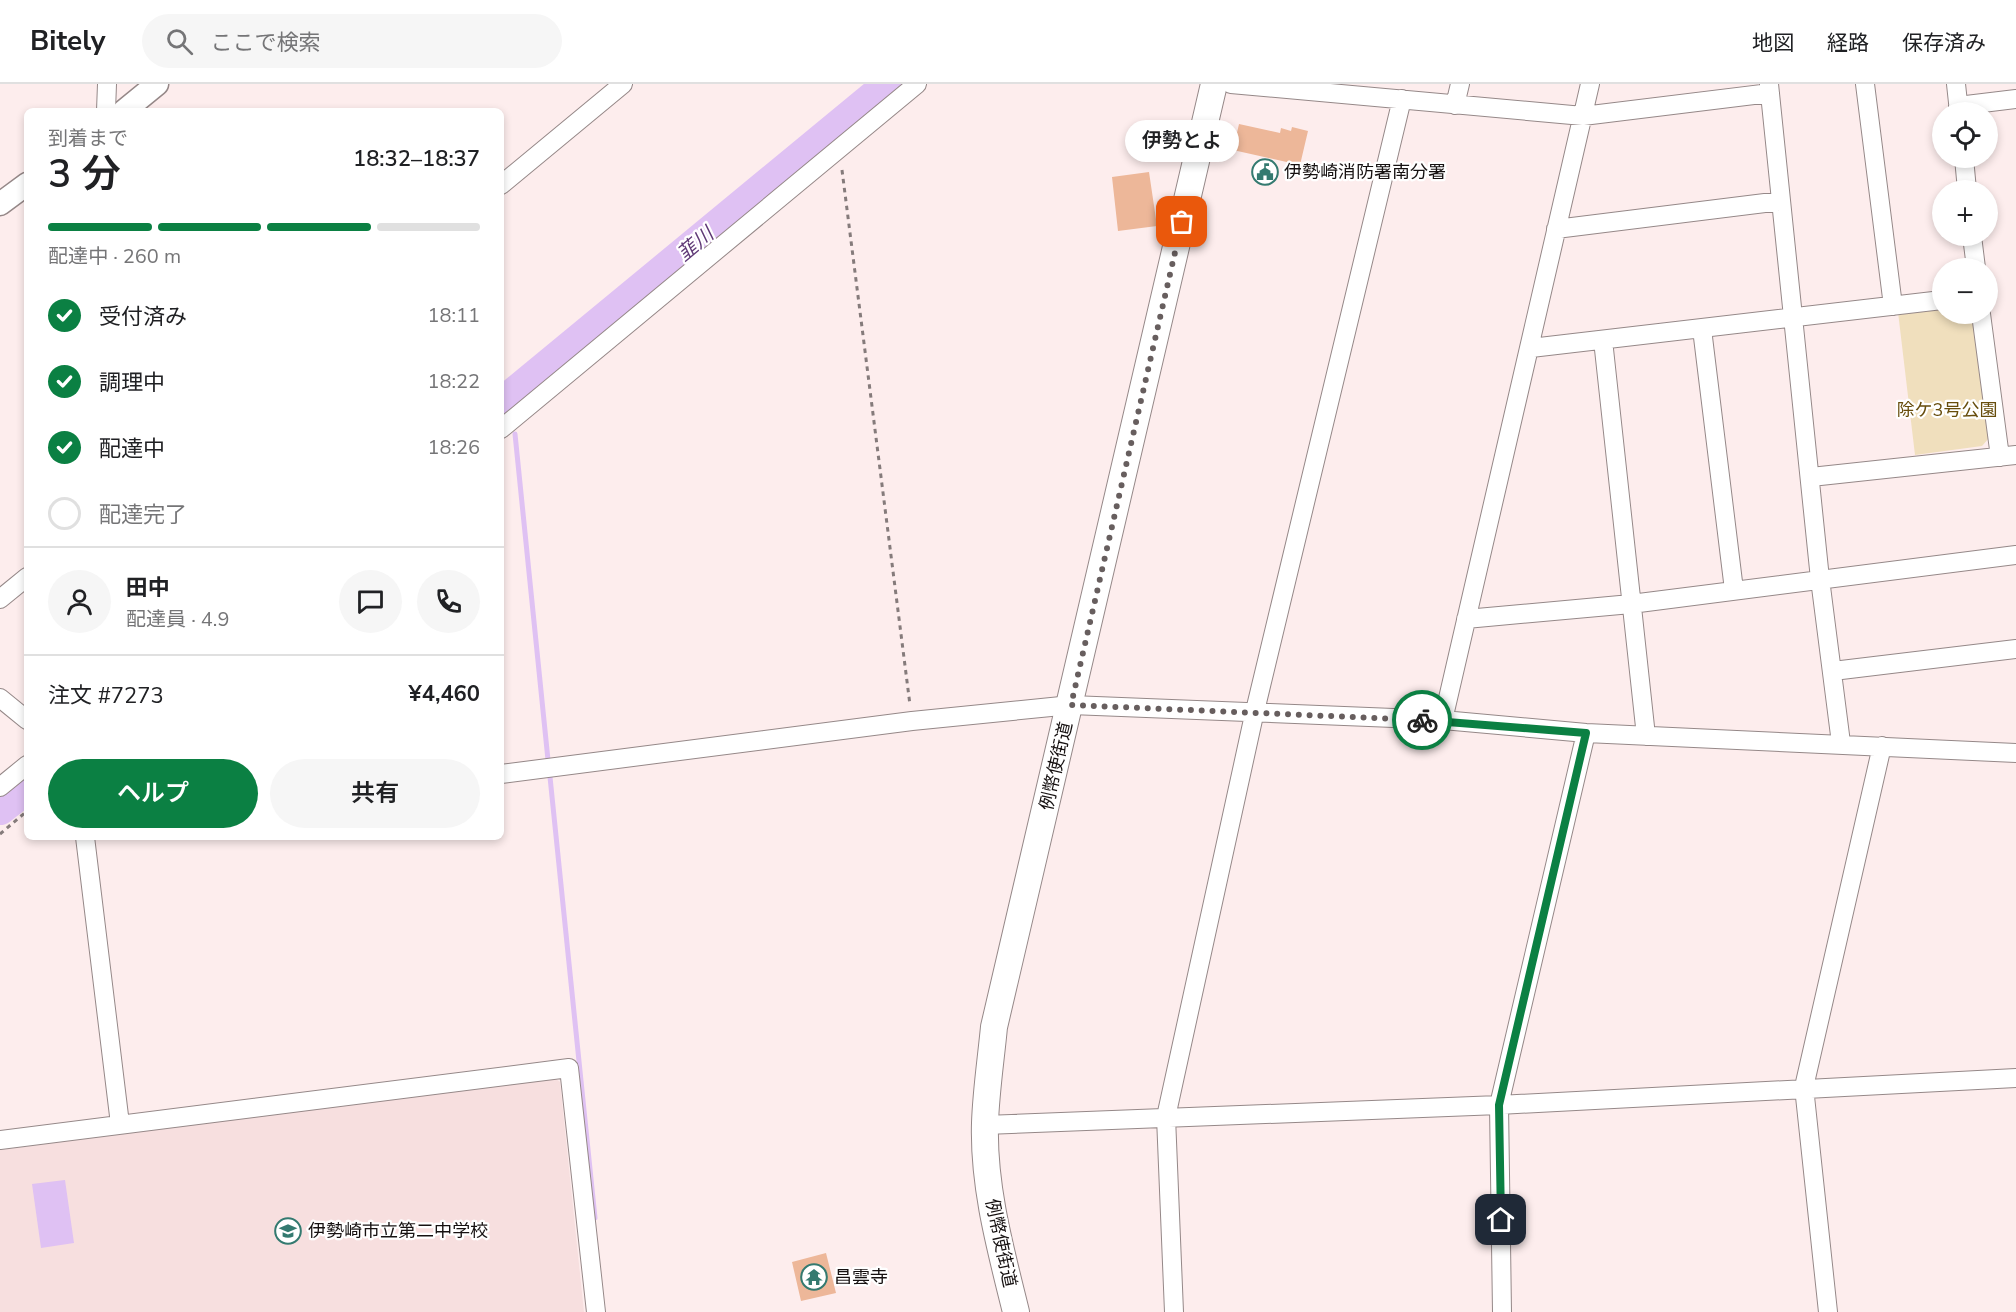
<!DOCTYPE html>
<html lang="ja">
<head>
<meta charset="utf-8">
<style>
	:root { --surface:#fff; --page:#f6f6f6; --text:#202124; --muted:#757577; --line:#e0e0e0; --accent:#0b8043 }
	body { margin:0; font-family:"Nunito Sans","Noto Sans JP",sans-serif; background:var(--page); color:var(--text); height:100vh; display:flex; flex-direction:column; font-size:22px; white-space:nowrap }
	* { box-sizing:border-box; margin:0 }
	p { font-size:20px; color:var(--muted) }
	.icon { flex:none; width:33px; height:33px; fill:none; stroke:currentColor; stroke-width:2; stroke-linecap:round; stroke-linejoin:round }
	.map { position:relative; flex:1; overflow:hidden }
	.drawer { position:absolute; left:24px; top:24px; width:480px; height:732px; display:flex; flex-direction:column; background:var(--surface); border-radius:9px; box-shadow:0 3px 9px #0003 }
	.drawer>* { flex:none }
	.controls { position:absolute; left:1932px; top:18px; display:grid; gap:12px }
	.controls a { display:grid; place-items:center; width:66px; height:66px; border-radius:50%; background:var(--surface); box-shadow:0 3px 9px #0003; font-size:30px }
	.pin { position:absolute; display:grid; place-items:center; width:51px; height:51px; color:#fff; margin:-26px; border-radius:12px; box-shadow:0 3px 9px #0006 }
	.courier { position:absolute; display:grid; place-items:center; width:60px; height:60px; margin:-30px; border:4px solid #0b8043; border-radius:50%; background:#fff; color:#222; box-shadow:0 2px 8px #0007 }
	.bubble { position:absolute; height:42px; border-radius:21px; background:var(--surface); box-shadow:0 3px 9px #0003; font-size:20px; font-weight:600; line-height:42px; text-align:center }
	.overview em { font-style:normal; font-weight:600 }
	.overview div { display:flex; flex-direction:column-reverse }
	.overview { display:flex; align-items:center; justify-content:space-between; height:102px; padding:0 24px }
	h1 { font-size:39px; font-weight:600; line-height:45px }
	.bar { display:grid; grid-template-columns:repeat(4,1fr); gap:9px 6px; align-content:center; height:72px; padding:0 24px }
	.bar i { height:8px; border-radius:4px; background:var(--line) }
	.bar .active { background:var(--accent) }
	.bar p { grid-column:span 4 }
	.line { display:flex; align-items:center; gap:15px; padding:0 24px; border-top:2px solid var(--line) }
	.line div { flex:1 }
	.round { display:grid; place-items:center; flex:none; width:63px; height:63px; border-radius:32px; background:var(--page) }
	ol { padding:0 24px; list-style:none }
	li { display:flex; align-items:center; gap:18px; height:66px }
	li p { margin-inline-start:auto }
	li .icon { padding:6px; border-radius:50%; background:var(--accent); color:#fff; stroke-width:4 }
	li:last-child { color:var(--muted) }
	li i { width:33px; height:33px; border:3px solid var(--line); border-radius:50% }
	.action { display:flex; gap:12px; margin-top:auto; padding:12px 24px }
	.action a { flex:1; height:69px; border-radius:36px; background:var(--accent); color:#fff; font-size:24px; font-weight:600; line-height:69px; text-align:center }
	.action a+a { background:var(--page); color:var(--text) }
	header { display:flex; align-items:center; gap:36px; box-sizing:border-box; height:84px; padding:0 30px; background:var(--surface); border-bottom:2px solid var(--line) }
	header strong { font-size:28px }
	nav { display:flex; gap:33px; margin-inline-start:auto; font-size:21px }
	.search { width:420px; height:54px; background:var(--page); display:flex; align-items:center; gap:15px; box-sizing:border-box; padding:0 21px; border-radius:33px; color:var(--muted); font-size:22px }
	.map>svg:first-child { display:block }
	.built { fill:#f7dfdf }
	.green { fill:#f0dfbd }
	.water { fill:#dfc1f3 }
	.lines { fill:none; stroke-linecap:round; stroke-linejoin:round }
	.stream { stroke:#dfc1f3; stroke-width:5 }
	.river { stroke:#dfc1f3; stroke-width:32 }
	.building { fill:#edb799 }
	.minor-casing { stroke:#958888; stroke-width:20 }
	.tertiary-casing { stroke:#958888; stroke-width:25 }
	.secondary-casing { stroke:#958888; stroke-width:28 }
	.path { stroke:#857b7b; stroke-width:3; stroke-dasharray:4.5 4.5; stroke-linecap:butt }
	.minor { stroke:#fff; stroke-width:18 }
	.tertiary { stroke:#fff; stroke-width:22 }
	.secondary { stroke:#fff; stroke-width:26 }
	.done { stroke:#675e5e; stroke-width:6; stroke-dasharray:0 10.8 }
	.route { stroke:#0b8043; stroke-width:8 }
	.labels { text-anchor:middle; stroke-width:4.5; stroke-linejoin:round; paint-order:stroke }
	.poi-label { font-size:18px; fill:#161111; stroke:#fff; text-anchor:start }
	.park-label { font-size:18px; fill:#674d0c; stroke:#fff }
	.street-label { font-size:18px; fill:#161111; stroke:#fff }
	.water-label { font-size:20px; font-style:italic; fill:#5f3976; stroke:#fff }
</style>
</head>
<body>
<header>
<strong>Bitely</strong>
<div class="search"><svg class="icon" aria-label="search" viewBox="0 0 24 24"><circle cx="10" cy="10" r="6"/><path d="M15 15l6 6"/></svg>ここで検索</div>
<nav><a>地図</a><a>経路</a><a>保存済み</a></nav>
</header>
<div class="map">
<svg width="2016" height="1228" viewBox="0 0 2016 1228">
	<rect width="100%" height="100%" fill="#fdeded"/>
	<path class="built" d="M555,994L560,998L584,1228H0V1066Z"/>
	<path class="green" d="M1942,224V230H1972L1989,354L1982,362L1915,371L1898,228Z"/>
	<path class="water" d="M65,1096L74,1159L41,1164L32,1100Z"/>
	<g class="lines">
		<path class="stream" d="M502,320L506,331
			M515,350L548,676
			M550,693L595,1134"/>
		<path class="river" d="M501,320L889,0
			M0,725L27,704"/>
	</g>
	<path class="building" d="M1239,40L1280,49L1281,44L1291,47L1292,43L1308,47L1300,81L1233,66Z
		M1149,88L1157,142L1118,147L1112,93Z
		M826,1169L836,1209L801,1217L792,1178Z"/>
	<g class="lines">
		<g class="minor-casing">
			<path id="minor" d="M1231,0L1583,32L1770,9
				M1769,0L1820,495L1841,659
				M1865,0L1893,222
				M1956,0L1959,28
				M1455,21L1460,0
				M1958,22L2016,15
				M106,27L107,0
				M1964,74L1967,106
				M501,101L623,0
				M1556,145L1781,117
				M1972,152L1976,184
				M1981,230L2000,373
				M1702,245L1734,506
				M1603,256L1646,652
				M1531,264L1942,216
				M501,345L917,0
				M1811,393L2016,371
				M0,515L27,493
				M1466,535L1631,520L2016,471
				M1833,587L2016,565
				M0,614L27,636
				M1443,636L1590,0
				M501,690L912,637L1071,621L1443,636L1586,649L2016,669
				M0,703L27,681
				M85,753L120,1040
				M985,1041L1499,1021L2016,994
				M0,1056L569,984L596,1228
				M1174,1228L1166,1033L1254,631L1402,15
				M1502,1228L1499,1021L1586,649
				M1828,1228L1804,1003L1882,662"/>
		</g>
		<g class="tertiary-casing">
			<path id="tertiary" d="M124,27L157,0
				M0,120L27,100"/>
		</g>
		<g class="secondary-casing">
			<path id="secondary" d="M1016,1228C1001,1167 983,1103 985,1039C986,1007 991,975 994,943L1214,0"/>
		</g>
		<path class="path" d="M842,86L910,621
			M0,750L27,727"/>
		<use href="#minor" class="minor"/>
		<use href="#tertiary" class="tertiary"/>
		<use href="#secondary" class="secondary"/>
	</g>
	<g class="lines">
		<path class="done" d="M1182,138L1071,621L1422,636"/>
		<path class="route" d="M1422,636L1586,649L1499,1021L1501,1136"/>
	</g>
	<defs>
		<g id="civic-ring" transform="scale(1.35)"><circle r="9.5" fill="#fff" stroke="#347a70" stroke-width="1.5"/><path d="M-.6-6.5H3V-4.5H.6V-3L4-1V1h2V6H-6V1h2V-1L-.6-3ZM-1.2 2.5V6h2.4V2.5Z" fill="#347a70"/></g>
		<g id="school-ring" transform="scale(1.35)"><circle r="9.5" fill="#fff" stroke="#347a70" stroke-width="1.5"/><path d="M0-5L7-2L0 1L-7-2ZM-4 1L0 2.5L4 1V4Q0 6-4 4Z" fill="#347a70"/></g>
		<g id="temple-ring" transform="scale(1.35)"><circle r="9.5" fill="#fff" stroke="#347a70" stroke-width="1.5"/><path d="M0-6L5-2H3V0L6.5 2.5H4V6H1.5V3h-3V6H-4V2.5H-6.5L-3 0V-2H-5Z" fill="#347a70"/></g>
	</defs>
	<g fill-rule="evenodd">
		<use href="#civic-ring" x="1265" y="88"/>
		<use href="#school-ring" x="288" y="1147"/>
		<use href="#temple-ring" x="814" y="1193"/>
	</g>
	<g class="labels">
		<g class="poi-label">
			<text x="1284" y="94">伊勢崎消防署南分署</text>
			<text x="308" y="1153">伊勢崎市立第二中学校</text>
			<text x="834" y="1199">昌雲寺</text>
		</g>
		<g class="park-label">
			<text x="1947" y="332">除ケ3号公園</text>
		</g>
		<g class="street-label">
			<text transform="translate(1056 682) rotate(-77)" y="6">例幣使街道</text>
			<text transform="translate(1001 1159) rotate(78)" y="6">例幣使街道</text>
		</g>
		<g class="water-label">
			<text transform="translate(695 160) rotate(-40)" y="7">韮川</text>
		</g>
	</g>
</svg>
<div class="controls">
<a><svg class="icon" aria-label="locate" viewBox="0 0 24 24"><circle cx="12" cy="12" r="6"/><path d="M12 2v4M12 18v4M2 12h4M18 12h4"/></svg></a>
<a>+</a>
<a>−</a>
</div>
<div class="pin" style="left:1182px;top:138px;background:#ea580c"><svg class="icon" aria-label="bag" viewBox="0 0 24 24"><path d="M5 8h14l-1 12H6zM9 8a3 3 0 0 1 6 0"/></svg></div>
<div class="pin" style="left:1501px;top:1136px;background:#1f2937"><svg class="icon" aria-label="home" viewBox="0 0 24 24"><path d="M3 11l9-7 9 7M6 9v11h12V9"/></svg></div>
<div class="courier" style="left:1422px;top:636px"><svg class="icon" aria-label="bike" viewBox="0 0 24 24"><circle cx="6" cy="16" r="4"/><circle cx="18" cy="16" r="4"/><path d="M6 16l4-8h5l3 8M10 8l3 8H6M13 5h3"/></svg></div>
<div class="bubble" style="left:1125px;top:36px;width:114px">伊勢とよ</div>
<section class="drawer">
<div class="overview"><div><h1>3 分</h1><p>到着まで</p></div><em>18:32–18:37</em></div>
<div class="bar"><i class="active"></i><i class="active"></i><i class="active"></i><i></i><p>配達中 · 260 m</p></div>
<ol>
<li><svg class="icon" aria-label="check" viewBox="0 0 24 24"><path d="M5 12l5 5 9-10"/></svg>受付済み<p>18:11</p></li>
<li><svg class="icon" aria-label="check" viewBox="0 0 24 24"><path d="M5 12l5 5 9-10"/></svg>調理中<p>18:22</p></li>
<li><svg class="icon" aria-label="check" viewBox="0 0 24 24"><path d="M5 12l5 5 9-10"/></svg>配達中<p>18:26</p></li>
<li><i></i>配達完了</li>
</ol>
<div class="line" style="height:108px"><a class="round"><svg class="icon" aria-label="person" viewBox="0 0 24 24"><circle cx="12" cy="8" r="4"/><path d="M4 21q1-7 8-7t8 7"/></svg></a><div><b>田中</b><p>配達員 · 4.9</p></div><a class="round"><svg class="icon" aria-label="chat" viewBox="0 0 24 24"><path d="M4 5h16v11H9l-5 4z"/></svg></a><a class="round"><svg class="icon" aria-label="phone" viewBox="0 0 24 24"><path d="M5 4h4l2 5-3 2q2 4 5 5l2-3 5 2v4C11 20 4 13 5 4z"/></svg></a></div>
<div class="line" style="height:78px"><div>注文 #7273</div><b>¥4,460</b></div>
<div class="action"><a>ヘルプ</a><a>共有</a></div>
</section>
</div>
</body>
</html>
